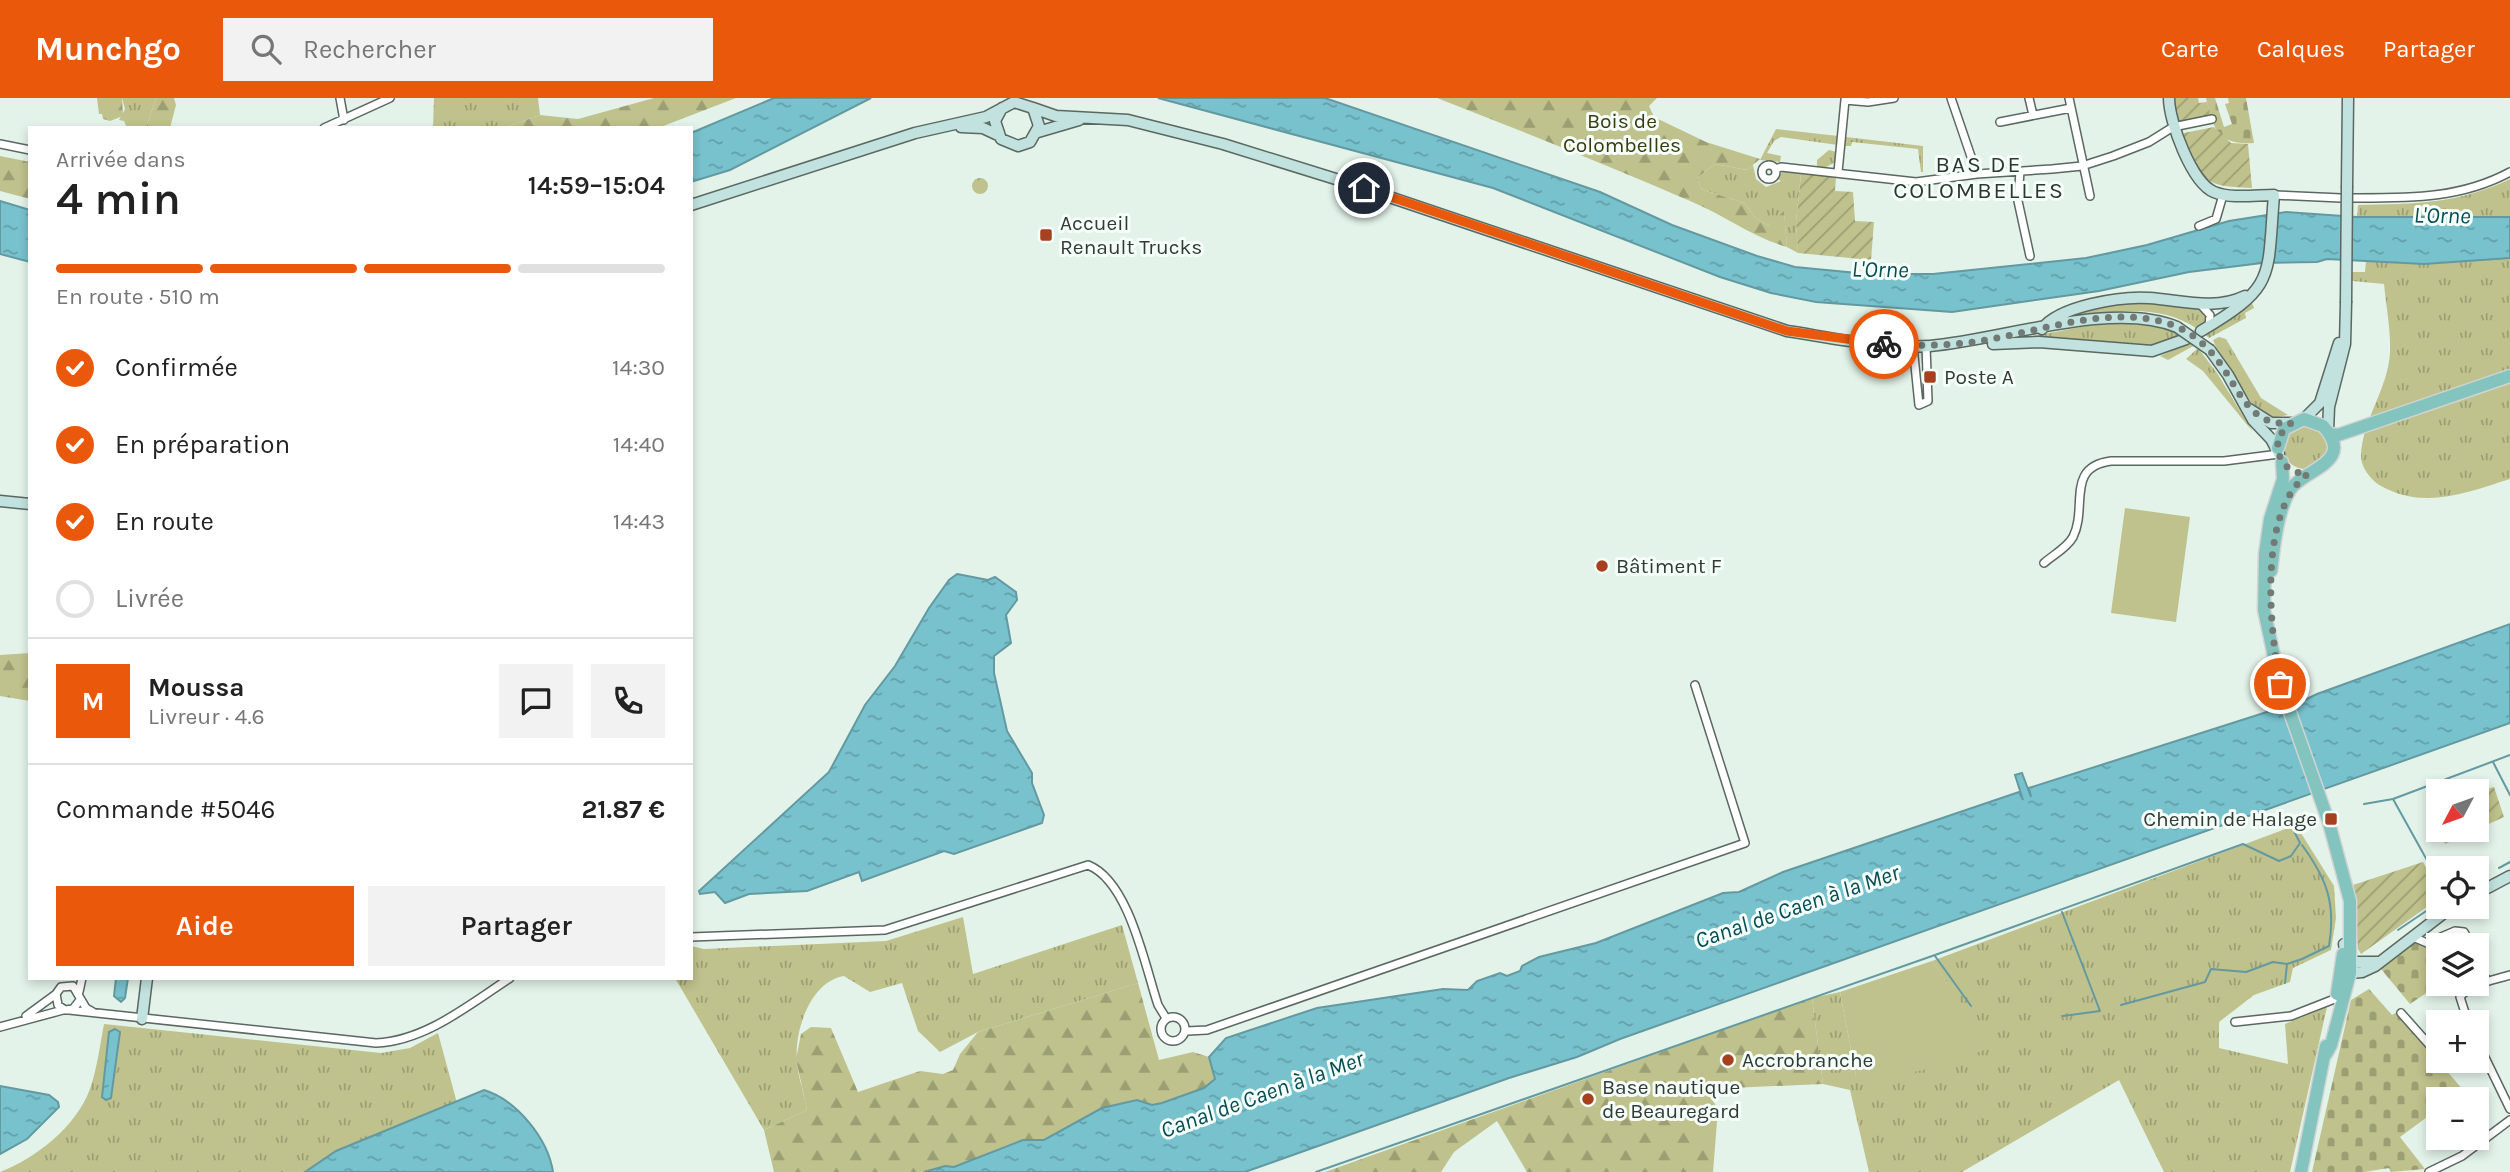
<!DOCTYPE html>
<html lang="fr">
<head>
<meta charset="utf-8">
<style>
	:root { --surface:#fff; --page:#f2f2f2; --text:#222; --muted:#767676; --line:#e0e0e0; --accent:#ea580c }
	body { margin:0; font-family:Karla,sans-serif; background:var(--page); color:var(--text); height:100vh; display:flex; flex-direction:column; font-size:26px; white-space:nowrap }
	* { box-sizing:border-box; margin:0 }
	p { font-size:23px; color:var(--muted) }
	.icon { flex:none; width:38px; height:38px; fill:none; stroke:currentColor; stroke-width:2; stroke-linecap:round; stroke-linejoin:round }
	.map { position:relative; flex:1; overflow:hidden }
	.side { position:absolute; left:28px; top:28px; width:665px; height:854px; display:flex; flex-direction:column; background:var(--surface); border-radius:0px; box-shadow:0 4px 10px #0003 }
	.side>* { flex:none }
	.needle { width:46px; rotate:229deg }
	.fabs { position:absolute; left:2426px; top:681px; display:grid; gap:14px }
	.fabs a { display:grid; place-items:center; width:63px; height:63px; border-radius:0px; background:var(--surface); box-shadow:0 4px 10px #0003; font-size:35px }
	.pin { position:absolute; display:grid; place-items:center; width:60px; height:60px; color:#fff; margin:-30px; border:4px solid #fff; border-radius:50%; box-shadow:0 2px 7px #0007 }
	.courier { position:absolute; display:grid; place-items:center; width:70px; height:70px; margin:-35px; border:5px solid #ea580c; border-radius:50%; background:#fff; color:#222; box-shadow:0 2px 9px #0007 }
	.overview em { font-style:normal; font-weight:600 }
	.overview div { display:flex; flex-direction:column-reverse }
	.overview { display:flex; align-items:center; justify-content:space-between; height:119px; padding:0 28px }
	h1 { font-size:46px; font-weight:600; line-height:52px }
	.bar { display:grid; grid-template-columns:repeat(4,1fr); gap:10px 7px; align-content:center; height:84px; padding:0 28px }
	.bar i { height:9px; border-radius:5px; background:var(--line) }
	.bar .selected { background:var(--accent) }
	.bar p { grid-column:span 4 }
	.line { display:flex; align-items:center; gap:18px; padding:0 28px; border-top:2px solid var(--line) }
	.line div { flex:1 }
	.round { display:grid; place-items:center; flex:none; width:74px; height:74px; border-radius:0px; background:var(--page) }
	ol { padding:0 28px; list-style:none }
	li { display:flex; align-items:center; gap:21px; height:77px }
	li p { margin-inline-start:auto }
	li .icon { padding:7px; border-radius:50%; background:var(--accent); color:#fff; stroke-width:4 }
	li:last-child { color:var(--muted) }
	li i { width:38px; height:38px; border:4px solid var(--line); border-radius:50% }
	.primary-button { display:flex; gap:14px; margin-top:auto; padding:14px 28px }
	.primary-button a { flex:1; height:80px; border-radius:0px; background:var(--accent); color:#fff; font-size:28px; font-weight:600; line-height:80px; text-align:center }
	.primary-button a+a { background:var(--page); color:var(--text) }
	header { display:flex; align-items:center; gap:42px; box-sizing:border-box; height:98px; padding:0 35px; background:var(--accent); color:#fff }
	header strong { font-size:33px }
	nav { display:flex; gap:38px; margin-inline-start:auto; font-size:24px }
	.search { width:490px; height:63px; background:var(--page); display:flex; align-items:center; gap:18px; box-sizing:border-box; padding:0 24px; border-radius:0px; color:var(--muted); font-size:26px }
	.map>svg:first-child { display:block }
	.grass { fill:url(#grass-tufts) }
	.forest { fill:url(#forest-firs) }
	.cemetery { fill:url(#cemetery-stones) }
	.garden { fill:url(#garden-furrows) }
	.pitch { fill:#bfc28c }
	.water { fill:url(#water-ripples); stroke:#6399a0; stroke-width:2 }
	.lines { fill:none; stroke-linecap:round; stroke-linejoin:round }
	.stream { stroke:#6399a0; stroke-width:2 }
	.street-casing { stroke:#5a6860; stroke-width:10 }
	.secondary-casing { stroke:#5a6860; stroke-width:13 }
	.primary-casing { stroke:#d2d3d3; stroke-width:15 }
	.street { stroke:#fff; stroke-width:7 }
	.secondary { stroke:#c1e2de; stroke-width:10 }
	.primary { stroke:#83c5be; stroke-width:12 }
	.secondary-bridge-casing { stroke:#5a6860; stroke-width:13; stroke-linecap:butt }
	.secondary-bridge { stroke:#c1e2de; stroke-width:10 }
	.done { stroke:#717a74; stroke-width:7; stroke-dasharray:0 12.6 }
	.route { stroke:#ea580c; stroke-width:9 }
	.poi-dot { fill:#a7401f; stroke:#f5fef8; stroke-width:2.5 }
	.labels { text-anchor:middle; stroke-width:6; stroke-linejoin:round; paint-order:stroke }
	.park-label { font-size:21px; fill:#393a0d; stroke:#f5fef8 }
	.poi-label { font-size:21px; fill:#333935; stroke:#f5fef8; text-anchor:start }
	.neighbourhood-label { font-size:23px; letter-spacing:2px; fill:#2b3831; stroke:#f5fef8 }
	.water-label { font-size:23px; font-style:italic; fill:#054c55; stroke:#f5fef8 }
</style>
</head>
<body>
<header>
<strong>Munchgo</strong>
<div class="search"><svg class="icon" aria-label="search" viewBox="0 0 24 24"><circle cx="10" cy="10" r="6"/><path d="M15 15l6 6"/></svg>Rechercher</div>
<nav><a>Carte</a><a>Calques</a><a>Partager</a></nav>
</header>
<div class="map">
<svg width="2510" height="1074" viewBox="0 0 2510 1074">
	<defs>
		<pattern id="grass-tufts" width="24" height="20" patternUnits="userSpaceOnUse" patternTransform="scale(1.75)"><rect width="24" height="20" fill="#bfc28c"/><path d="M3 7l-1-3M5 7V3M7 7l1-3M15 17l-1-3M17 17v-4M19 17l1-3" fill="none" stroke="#9c9f73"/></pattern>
		<pattern id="forest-firs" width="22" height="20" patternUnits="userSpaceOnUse" patternTransform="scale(1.75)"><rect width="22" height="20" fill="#bfc28c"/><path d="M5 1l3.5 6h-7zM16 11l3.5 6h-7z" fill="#9c9f73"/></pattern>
		<pattern id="cemetery-stones" width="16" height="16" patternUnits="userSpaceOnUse" patternTransform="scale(1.75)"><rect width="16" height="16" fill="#bfc28c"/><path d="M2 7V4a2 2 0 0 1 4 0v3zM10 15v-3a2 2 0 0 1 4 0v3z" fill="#9c9f73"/></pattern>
		<pattern id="garden-furrows" width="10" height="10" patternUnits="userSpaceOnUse" patternTransform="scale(1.75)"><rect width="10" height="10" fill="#bfc28c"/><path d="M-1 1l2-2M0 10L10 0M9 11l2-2" fill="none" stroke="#9c9f73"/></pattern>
		<pattern id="water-ripples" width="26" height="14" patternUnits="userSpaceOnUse" patternTransform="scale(1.75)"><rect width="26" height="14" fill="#78c2ce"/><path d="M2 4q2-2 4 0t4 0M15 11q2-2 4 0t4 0" fill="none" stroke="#639fa8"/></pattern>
	</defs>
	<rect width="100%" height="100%" fill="#e3f3e9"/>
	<path class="grass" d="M122,0H156L146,30H127L124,23L119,22L125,11Z
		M434,0H538L540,17L503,30H433Z
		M1776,31L1838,38V47L1781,39L1774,43L1767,55L1781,58L1780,64L1760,62Z
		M1846,39L1923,48V74H1921L1918,51L1852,44L1851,48H1845Z
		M1829,52L1837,54L1836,64L1824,70L1817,69V62Z
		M1715,66L1747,72L1753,67L1756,81L1766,89L1781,83L1777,80L1782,74L1801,75L1796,124L1798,155L1787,149L1784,114L1768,128L1755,119L1744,105L1701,91L1697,80Z
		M972 88a8 8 0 1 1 16 0a8 8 0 1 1-16 0Z
		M2510,81V119H2357L2358,107C2414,106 2458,106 2510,81Z
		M2510,160V381C2466,395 2424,412 2381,388C2372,383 2361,370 2361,358C2362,322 2388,291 2390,255C2391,233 2386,208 2384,186L2342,182V174H2365L2366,163L2424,166Z
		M2127,204L2196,208L2205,213L2209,221L2199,232C2155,201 2104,216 2056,221L2075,213Z
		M2252,205L2254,210L2245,215L2246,220L2209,240L2203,235Z
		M2124,225L2165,230L2179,237C2163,258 2048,243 2018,241L2086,228Z
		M2219,239L2226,241L2261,300L2288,317L2272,320L2254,309L2216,249L2213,242Z
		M2191,244L2195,247L2168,262L2160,258Z
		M2198,250L2217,275L2253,334L2203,273L2186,261Z
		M2283 349a22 22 0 1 1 44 0a22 22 0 1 1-44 0Z
		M2296,727L2334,788L2336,820L2331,852L2293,870L2290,884L2254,897L2219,924V950L2288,966L2285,926L2327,909L2290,1074H2164L2119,982L1962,1074H1869L1850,992L1823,986L1812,900L1840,894L1856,978L1991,949L1932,863Z
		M963,819L973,876L1122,827L1138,885L978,934L940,954L918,933L902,885L870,894L844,878C811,883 794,932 797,963C798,979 804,996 807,1012L764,1032L675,880H691V848L704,851L886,843Z
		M104,926L381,955L410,950L438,935L457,1005L336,1053L305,1074H0C36,1060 76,1029 90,991C97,971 100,947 104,926Z"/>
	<path class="forest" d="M97,0H122L123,18L110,23L103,21L102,16H99Z
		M156,0H174L176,7L170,30H146Z
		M654,0H736L658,30H503L540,17L578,21Z
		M1437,0H1657L1649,8L1654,19L1706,44L1760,61L1747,72L1715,66L1697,80L1701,91L1744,105L1755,119L1768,128L1784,113L1787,149C1752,139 1724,117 1690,103C1606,67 1522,33 1437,0Z
		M0,58L30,64V101L0,93Z
		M30,555V603L0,598V557Z
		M1138,885L1159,962L1193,954L1209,959L1215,981L1204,990L1162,1005L1152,1007L1142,1003L1102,1010L1044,1042L1027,1041L954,1069L924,1074H774L764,1032L807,1012L796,961L801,936L811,929L831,930L858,994L920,973L943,976L953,972L960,956L978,934Z
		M1812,900L1823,986L1731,990L1708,995L1718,1011L1713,1074H1527L1497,1023L1454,1054L1441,1074H1325Z"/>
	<path class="cemetery" d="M2206,0H2215L2224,29L2232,26L2225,6L2229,5L2228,0H2246L2254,45C2217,47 2214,32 2206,0Z
		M2457,837L2465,847H2436L2430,855L2432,859H2438V886H2440L2410,906L2381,871L2414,845L2431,847Z
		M2369,891L2392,917L2397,914L2463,992L2451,1001H2438V1011L2400,1039L2425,1071L2391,1074L2389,1070L2364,1074H2312L2351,902Z"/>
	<path class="garden" d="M2173,0H2198L2199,5L2207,4L2211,18L2176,25Z
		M2214,29L2231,45L2248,46L2252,90C2199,88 2207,83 2183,41L2184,35Z
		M1801,76L1836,79L1835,93L1853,94L1855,123L1874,124L1871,162L1798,155L1796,124Z
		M2494,689L2504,719L2445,746L2439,732H2476V694Z
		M2423,764L2438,791V801L2361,856L2358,851L2353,787Z"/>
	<path class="pitch" d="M2125,410L2190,419L2176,524L2111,515Z
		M1932,863L1992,949C1947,966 1905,982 1856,978L1840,894Z"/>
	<path class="water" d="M774,0H871L730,72L691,84V35Z
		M1158,0H1325L1600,94L1672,127L1757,158L1795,169L1868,176H1933L2086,160L2147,147L2229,123L2286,114L2357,119H2510V160L2424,166L2327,161L2317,164L2262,165L2189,174L2099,193L1952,214L1816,204L1771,195L1720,179L1493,90Z
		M0,103L30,112V164L0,156Z
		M957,476L988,482L995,479L1016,494L1017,502L1006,517L1011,545L994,558V575L1007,633L1032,675V685L1044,717L1042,725L954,756L944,753L862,783L859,774L807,793L749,796L725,805L715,794L700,796L699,793L829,674L865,607L895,568L929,510L949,482Z
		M2510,526V625L1620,941L1577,959L1509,980L1245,1074H924L945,1068L954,1069L1023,1042H1044L1102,1010L1137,1002L1152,1007L1162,1005L1204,990L1215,981L1209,959L1226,940L1317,910L1443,891L1468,892L1477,883L1500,875L1507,878L1520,873L1522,868L1539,859L1596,845L1723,795L1739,794L1783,774L2019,694L2023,702L2015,677L2022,675L2031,699L2029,690L2270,613L2288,610L2317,596Z
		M116,880H128L125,900L121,904L114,898Z
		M115,931L120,934L111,1000L106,1002L102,999L109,934Z
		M0,988L49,997L58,1004L59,1009L27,1041L0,1056Z
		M484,992C517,1002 548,1041 553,1074H305L336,1053Z"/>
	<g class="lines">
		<path class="stream" d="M2493,664L2510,697
			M2393,701L2438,782
			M2364,706L2393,701L2510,657
			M2499,770L2510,764
			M2062,814L2100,913L2063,918
			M2398,832L2438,805
			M1935,858L1971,908
			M2285,885L2287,866
			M2121,907L2205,884L2211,871L2246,874L2273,864L2287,866L2302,861L2329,848C2336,806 2327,781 2302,747
			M1316,1074L1935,857L2243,746L2279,763L2291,758L2300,745L2294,733L2307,723"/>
		<g class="street-casing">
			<path id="street" d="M340,0L344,22
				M1951,0L1977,76
				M2029,0L2033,17
				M2069,0L2090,98
				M2000,24L2071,10
				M324,30L390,0
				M0,46L30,52
				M1762 74a7 7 0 1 1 14 0a7 7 0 1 1-14 0Z
				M1775,71L1781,69L1916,84L1977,76L2052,71L2082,68L2113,58L2149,44L2173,29L2212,21
				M2020,73L2018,103L2030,158
				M1838,74L1845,2L1868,4L1894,0
				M2274,97L2341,100
				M2353,100C2409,100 2460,101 2510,74
				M2199,128L2216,121L2223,97
				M2200,206L2210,217L2209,228
				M1913,248L1919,307L1928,303L1926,248
				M2044,465C2053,457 2067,450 2073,439C2088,409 2065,369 2111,363H2224L2279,356
				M691,839L885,832L1088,767C1129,783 1145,868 1158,907L1166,920
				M2413,839L2427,845L2455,833L2464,834L2471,847
				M2476,859L2487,884
				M79,894L82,880
				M80,902L73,911L65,912L58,907L56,896L61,889L73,888L86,910L93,914
				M69,912L376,945C425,943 469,907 510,880
				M2401,915L2433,951H2438
				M26,918L56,896
				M1161 931a12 12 0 1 1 24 0a12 12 0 1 1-24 0Z
				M2235,924L2291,918L2337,900
				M2468,924L2460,899C2471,885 2494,882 2510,877
				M0,929L63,912
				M1187,933L1207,932L1745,745L1695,587
				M2476,941L2510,1011
				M2429,1074L2462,1058L2510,1022"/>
		</g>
		<g class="secondary-casing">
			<path id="secondary" d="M2169,0C2169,24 2192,85 2214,94C2231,101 2256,97 2274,97C2267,180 2277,188 2201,233
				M1033,10L1056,18L1128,22L1223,46L1339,82L1787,233C1833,240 1882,251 1930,248C2002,242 2112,202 2177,229
				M961,29L983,30L998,37
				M1038,34L1079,22
				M2347,88L2348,0
				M691,107L915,35L986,19L1014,4L1033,10L1039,28L1030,44L1018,48L1001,41L995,23L1002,10
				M2042,231C2059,208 2121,198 2149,200C2181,202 2214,213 2245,198
				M1993,246L2039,244L2152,253L2186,241
				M2210,252L2228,277L2253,322L2271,341L2279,356
				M2249,311L2271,325H2291
				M2304,321L2320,305L2339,245
				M2328,333L2329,309L2345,246L2346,205
				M0,403L30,406
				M2476,796L2510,778
				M2344,846L2350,875L2362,874L2375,868L2453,808
				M2346,869L2351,864H2379
				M142,921L147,880"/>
		</g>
		<g class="primary-casing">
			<path id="primary" d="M2329,336L2338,337L2510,278
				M2282,364L2283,381L2270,421L2265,456L2264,512L2280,586L2329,725L2350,803V875L2331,947L2326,956
				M2271,473C2274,448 2277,414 2290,392C2303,371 2357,365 2323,328L2304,321L2284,331L2278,350
				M2337,896L2343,856
				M2301,1074L2326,948"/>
		</g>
		<use href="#street" class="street"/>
		<use href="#secondary" class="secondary"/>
		<use href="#primary" class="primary"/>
		<g class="secondary-bridge-casing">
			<path id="secondary-bridge" d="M2346,205L2347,88
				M2177,229L2210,252"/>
		</g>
		<use href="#secondary-bridge" class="secondary-bridge"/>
	</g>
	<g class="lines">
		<path class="done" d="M1884,246C1916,248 1948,248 1980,243C2040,234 2109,206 2170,226C2188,232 2204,245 2216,260C2238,287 2248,330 2291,325L2279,338C2274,360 2286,375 2308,376C2257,413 2270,532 2280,586"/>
		<path class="route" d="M1364,90L1787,233L1884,246"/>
	</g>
	<g class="poi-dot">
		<rect x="1039" y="130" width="14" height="14" rx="3.5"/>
		<rect x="1923" y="272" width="14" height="14" rx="3.5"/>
		<circle cx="1602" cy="468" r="7"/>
		<rect x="2324" y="714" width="14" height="14" rx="3.5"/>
		<circle cx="1728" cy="962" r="7"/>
		<circle cx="1588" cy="1001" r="7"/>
	</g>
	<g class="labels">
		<g class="park-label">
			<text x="1622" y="30">Bois de<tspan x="1622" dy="24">Colombelles</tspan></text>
		</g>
		<g class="poi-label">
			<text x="1060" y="132">Accueil<tspan x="1060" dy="24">Renault Trucks</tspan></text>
			<text x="1944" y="286">Poste A</text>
			<text x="1616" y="475">Bâtiment F</text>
			<text x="2317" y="728" text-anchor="end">Chemin de Halage</text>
			<text x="1742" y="969">Accrobranche</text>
			<text x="1602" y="996">Base nautique<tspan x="1602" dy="24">de Beauregard</tspan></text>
		</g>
		<g class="neighbourhood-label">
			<text x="1979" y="74">BAS DE<tspan x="1979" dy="26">COLOMBELLES</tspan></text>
		</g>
		<g class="water-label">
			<text transform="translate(2442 117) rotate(1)" y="8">L'Orne</text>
			<text transform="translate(1880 171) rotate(1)" y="8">L'Orne</text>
			<text transform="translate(1797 808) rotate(-19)" y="8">Canal de Caen à la Mer</text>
			<text transform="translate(1262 996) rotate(-20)" y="8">Canal de Caen à la Mer</text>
		</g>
	</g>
</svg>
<div class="fabs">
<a><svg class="needle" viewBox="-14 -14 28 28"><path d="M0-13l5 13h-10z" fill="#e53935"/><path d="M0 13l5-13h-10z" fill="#767676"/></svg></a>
<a><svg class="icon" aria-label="locate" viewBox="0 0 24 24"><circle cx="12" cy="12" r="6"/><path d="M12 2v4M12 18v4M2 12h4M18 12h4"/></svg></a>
<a><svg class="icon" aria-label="layers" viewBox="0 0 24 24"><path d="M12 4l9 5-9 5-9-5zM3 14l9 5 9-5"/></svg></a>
<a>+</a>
<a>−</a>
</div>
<div class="pin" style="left:2280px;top:586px;background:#ea580c"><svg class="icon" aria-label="bag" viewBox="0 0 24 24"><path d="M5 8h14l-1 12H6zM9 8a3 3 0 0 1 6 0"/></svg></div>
<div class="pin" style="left:1364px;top:90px;background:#1f2937"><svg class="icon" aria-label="home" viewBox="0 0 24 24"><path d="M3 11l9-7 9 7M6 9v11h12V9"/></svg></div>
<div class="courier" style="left:1884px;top:246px"><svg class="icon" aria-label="bike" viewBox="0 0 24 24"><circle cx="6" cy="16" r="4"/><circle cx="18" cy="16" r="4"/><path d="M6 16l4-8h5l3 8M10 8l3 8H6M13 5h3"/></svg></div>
<section class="side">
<div class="overview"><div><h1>4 min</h1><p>Arrivée dans</p></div><em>14:59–15:04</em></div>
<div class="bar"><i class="selected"></i><i class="selected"></i><i class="selected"></i><i></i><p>En route · 510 m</p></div>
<ol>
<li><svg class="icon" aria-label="check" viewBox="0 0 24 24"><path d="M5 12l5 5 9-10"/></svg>Confirmée<p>14:30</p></li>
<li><svg class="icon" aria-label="check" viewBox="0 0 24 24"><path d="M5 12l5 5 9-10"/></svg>En préparation<p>14:40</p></li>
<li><svg class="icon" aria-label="check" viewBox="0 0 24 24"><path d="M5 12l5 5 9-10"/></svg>En route<p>14:43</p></li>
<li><i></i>Livrée</li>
</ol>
<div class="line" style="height:126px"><b class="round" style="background:var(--accent);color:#fff">M</b><div><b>Moussa</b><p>Livreur · 4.6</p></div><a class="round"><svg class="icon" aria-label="chat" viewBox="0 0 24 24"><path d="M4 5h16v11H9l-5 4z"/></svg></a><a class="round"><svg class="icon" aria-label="phone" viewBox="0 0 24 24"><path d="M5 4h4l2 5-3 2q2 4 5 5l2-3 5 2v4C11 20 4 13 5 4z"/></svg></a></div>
<div class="line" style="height:91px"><div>Commande #5046</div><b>21.87 €</b></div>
<div class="primary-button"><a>Aide</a><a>Partager</a></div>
</section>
</div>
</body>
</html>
